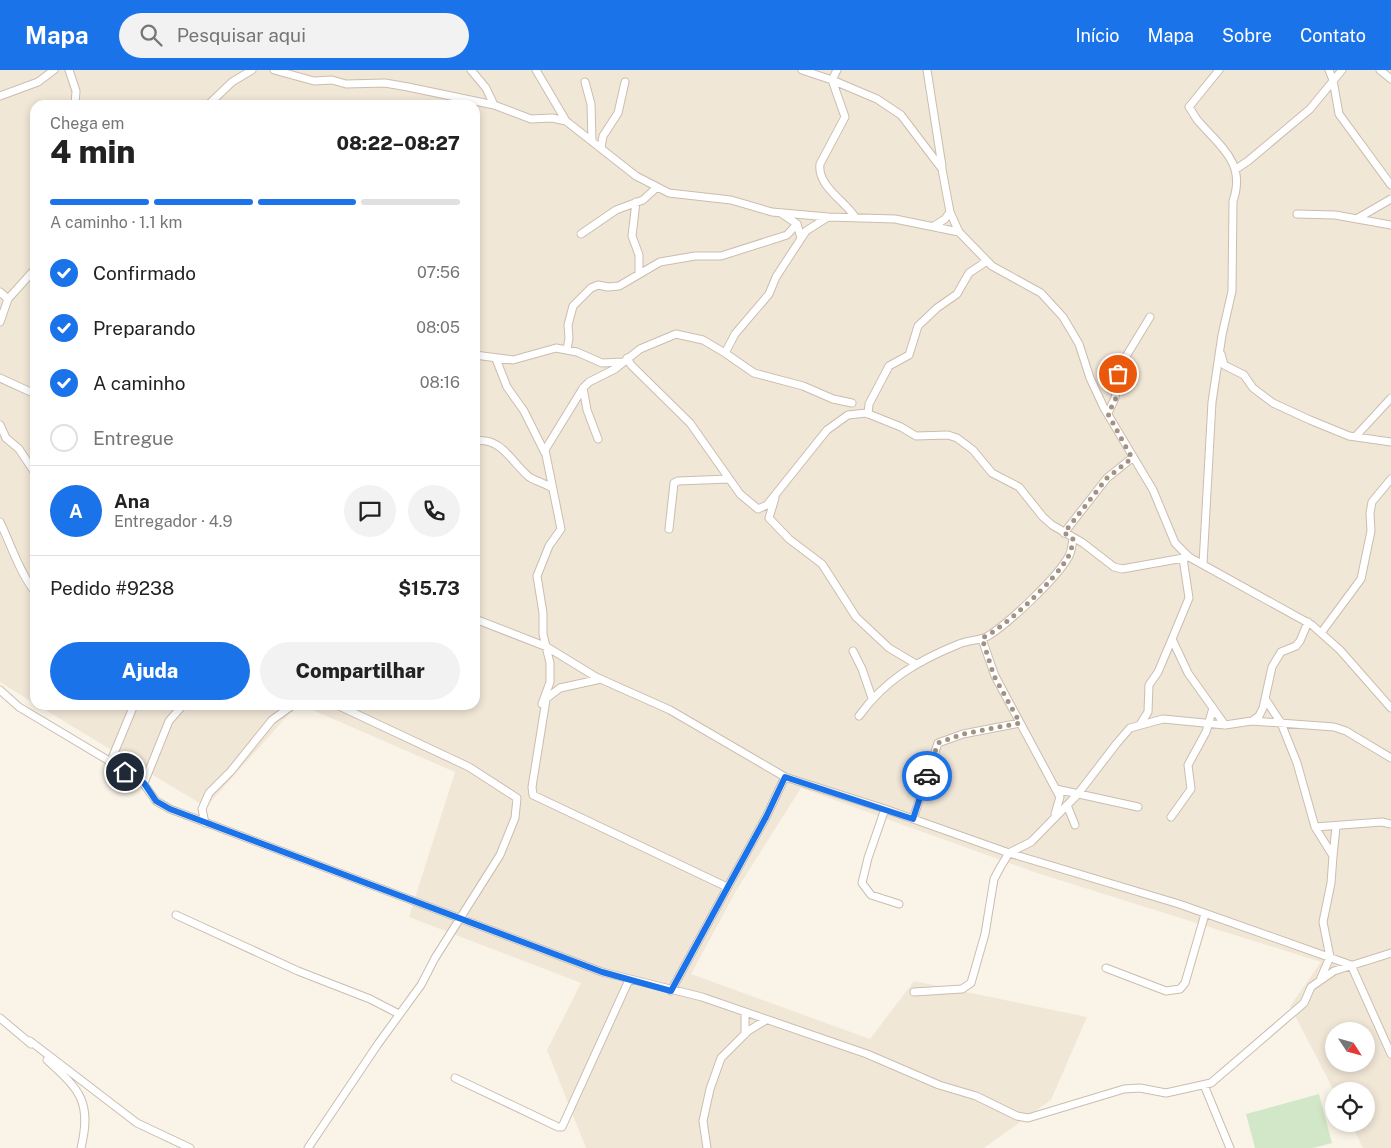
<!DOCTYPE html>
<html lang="pt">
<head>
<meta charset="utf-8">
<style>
	:root { --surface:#fff; --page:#f2f2f2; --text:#222; --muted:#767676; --line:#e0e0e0; --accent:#1a73e8 }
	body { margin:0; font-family:"Public Sans",sans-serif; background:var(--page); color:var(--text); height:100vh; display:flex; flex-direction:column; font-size:19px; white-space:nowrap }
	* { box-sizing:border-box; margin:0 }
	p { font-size:16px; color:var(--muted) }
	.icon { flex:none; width:28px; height:28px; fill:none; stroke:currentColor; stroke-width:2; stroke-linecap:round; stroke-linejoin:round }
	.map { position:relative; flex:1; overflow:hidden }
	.side { position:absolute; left:30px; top:30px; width:450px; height:610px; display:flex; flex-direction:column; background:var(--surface); border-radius:15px; box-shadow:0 2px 8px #0003 }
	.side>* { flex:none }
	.needle { width:32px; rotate:126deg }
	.fabs { position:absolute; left:1325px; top:952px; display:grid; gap:10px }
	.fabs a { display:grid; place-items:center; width:50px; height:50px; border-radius:50%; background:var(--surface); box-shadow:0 2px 8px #0003; font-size:25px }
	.pin { position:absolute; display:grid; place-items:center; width:42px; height:42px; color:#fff; margin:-21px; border:2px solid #fff; border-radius:50%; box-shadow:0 1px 5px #0007 }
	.courier { position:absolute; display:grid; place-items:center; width:50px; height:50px; margin:-25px; border:4px solid #1a73e8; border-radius:50%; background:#fff; color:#222; box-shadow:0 1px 6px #0007 }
	.overview em { font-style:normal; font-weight:800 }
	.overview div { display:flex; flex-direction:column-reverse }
	.overview { display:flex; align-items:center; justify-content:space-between; height:85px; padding:0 20px }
	h1 { font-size:32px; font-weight:800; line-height:38px }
	.bar { display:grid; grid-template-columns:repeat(4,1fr); gap:8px 5px; align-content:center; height:60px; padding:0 20px }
	.bar i { height:6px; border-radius:4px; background:var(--line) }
	.bar .current { background:var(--accent) }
	.bar p { grid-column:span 4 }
	.line { display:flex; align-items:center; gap:12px; padding:0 20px; border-top:1px solid var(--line) }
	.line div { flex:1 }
	.round { display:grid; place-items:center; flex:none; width:52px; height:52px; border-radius:26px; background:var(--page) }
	ol { padding:0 20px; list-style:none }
	li { display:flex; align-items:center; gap:15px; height:55px }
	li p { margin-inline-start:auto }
	li .icon { padding:5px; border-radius:50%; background:var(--accent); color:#fff; stroke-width:4 }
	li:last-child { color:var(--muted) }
	li i { width:28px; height:28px; border:2px solid var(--line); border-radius:50% }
	.action { display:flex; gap:10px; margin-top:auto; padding:10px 20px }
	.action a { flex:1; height:58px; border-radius:30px; background:var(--accent); color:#fff; font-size:20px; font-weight:800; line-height:58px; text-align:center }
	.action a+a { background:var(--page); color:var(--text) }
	header { display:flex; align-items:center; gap:30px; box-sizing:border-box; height:70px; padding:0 25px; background:var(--accent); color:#fff }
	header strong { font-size:24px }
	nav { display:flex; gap:28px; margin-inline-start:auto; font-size:18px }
	.search { width:350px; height:45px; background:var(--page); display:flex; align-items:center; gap:12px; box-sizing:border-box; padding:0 18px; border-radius:28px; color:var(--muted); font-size:19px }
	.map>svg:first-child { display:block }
	.residential { fill:#f1e7d7; fill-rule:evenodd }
	.green { fill:#d2e7c7 }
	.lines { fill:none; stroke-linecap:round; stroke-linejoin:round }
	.minor-casing { stroke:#cbbdaf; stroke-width:9 }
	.minor { stroke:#fff; stroke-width:7 }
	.done { stroke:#a29284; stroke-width:5; stroke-dasharray:0 9 }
	.route { stroke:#1a73e8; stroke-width:6 }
</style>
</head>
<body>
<header>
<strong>Mapa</strong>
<div class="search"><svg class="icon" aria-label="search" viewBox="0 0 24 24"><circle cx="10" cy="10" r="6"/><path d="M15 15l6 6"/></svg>Pesquisar aqui</div>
<nav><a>Início</a><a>Mapa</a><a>Sobre</a><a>Contato</a></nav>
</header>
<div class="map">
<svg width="1391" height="1078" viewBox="0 0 1391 1078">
	<rect width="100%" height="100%" fill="#faf4e8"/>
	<path class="residential" d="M0,0H1391V1078H1363L1351,1054H1366V1021H1334L1290,936L1321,892L1037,803L801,718L737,819L691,904L870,969L914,911L1087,947L1051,1030L984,1078H586L547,980L581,913L409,847L455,702L301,635H475V35H35V634L0,612ZM1334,961H1366V994H1334Z
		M37,635H297L206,737Z"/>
	<path class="green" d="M1319,1024L1332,1073L1313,1078H1255L1246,1044Z"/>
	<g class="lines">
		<g class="minor-casing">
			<path id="minor" d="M69,0L76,21L75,35
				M274,0L314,11L332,10L346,14L385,13L408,17L494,35
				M471,0L486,18L494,35L531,49L552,48L566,51L636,106L669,123L731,130L772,142L828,147L895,149L959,162L992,196L1041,223L1063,247L1079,274L1090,308L1104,338L1153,420L1175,473L1189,487L1312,555L1340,580L1391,638
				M536,0L566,51
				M802,0L832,10L877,29L901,45L942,99L950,142L959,162
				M837,0L832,10L845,47L820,94C817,116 845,131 855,147
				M927,0L942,96
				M1329,0L1333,10L1339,44L1391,115
				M1380,0L1391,9
				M585,12L591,34L592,71
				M0,26L38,12L54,0
				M208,35L232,12L252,0
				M601,78L603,66L618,43L625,12
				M1236,99L1248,91L1310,39L1342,0
				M636,132L632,166L639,185V204
				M781,143L797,154L801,168
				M1297,144L1335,145L1391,155
				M828,147L806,161L776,207L769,224L735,264L725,283L754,303L803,316L833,329L852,333
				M1358,148L1391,129
				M934,156L945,149L950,142
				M581,164L616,140L643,130L656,118
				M0,222L8,229
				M0,252L8,229L35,199
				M567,280L569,268L568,255L573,236L591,218L598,215L608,217L619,216L660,192L695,186H721L787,165L797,154
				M1221,284L1224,295L1244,305L1253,318L1273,333L1310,350L1349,366L1391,372
				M475,285L513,290L556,278L577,282L602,293L623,292
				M627,288L631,295L690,353L740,424L758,439L767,435L827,360L848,345L866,343L901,357L916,366L948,365L957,368L973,380L992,403L1019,417L1043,447L1052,455L1083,473L1114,497L1122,499L1189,487
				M496,289L507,317L524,341L545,383
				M0,308L35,324
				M583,318L587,340L598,369
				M1108,343L1115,328L1119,298L1150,247
				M868,344L869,334L889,296L909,285L918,256L937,238L957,224L969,203L987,191
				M0,355L6,368L19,379L35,403
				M1355,367L1391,328
				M475,371C501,367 511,391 528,406C532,410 545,413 552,418
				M775,428L769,448L789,469L822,494L856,547L889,578L916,594
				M0,452C11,475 19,501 35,522
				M669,459L674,413L678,411L729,409
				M1064,463L1107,408L1132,388
				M1183,488L1189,528L1172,569L1188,603L1225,655
				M1203,494L1212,332L1222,265L1232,221L1233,131C1246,94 1222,78 1200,53C1195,48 1193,42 1189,37L1219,0
				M475,549L547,577L596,607L670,640L785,707
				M1321,563L1361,509L1371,461L1370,443L1372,432L1391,409
				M982,569L995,606L1060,727L1055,744
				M853,581L862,599L872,628
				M0,620L19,637L141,710L156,731L170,739L602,902L702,927L867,984L939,1015L976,1026L1017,1046L1028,1048L1124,1019L1140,1018L1166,1023L1211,1013L1304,933L1311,917L1334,901L1391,883
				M547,628L560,618L601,609
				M546,630L532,717L533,725L727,817
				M1266,630L1281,653L1297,693L1315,757L1333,786L1331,813L1323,852L1330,887L1320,910
				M542,634L550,612V593L543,564V543L537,506L549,476L561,459L545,380L583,318L589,312L615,299L640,279L676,264L703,270L725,283
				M859,646C885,610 917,591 959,574C968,570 979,571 988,566C1009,553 1057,508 1069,486C1072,480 1072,474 1073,468
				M1252,651L1334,657L1346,661L1391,688
				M1141,653L1148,642L1149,615L1158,602L1172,569
				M110,693L134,635
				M144,713L169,651L183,635
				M1056,719L1138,737
				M1067,735L1075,755
				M885,739L868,788L862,813L871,825L899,834
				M1171,747L1191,719L1188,695L1206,662L1213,638
				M913,749L938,673L963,664L1020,653
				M205,753L202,739L209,723L231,701L272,650L293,635
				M1315,757L1382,752L1391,754
				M1333,786L1336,757
				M176,845L298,901L370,929L399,944
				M1106,898L1166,921L1180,919L1185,913L1205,844
				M671,921L766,747L785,707L885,739L1009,783L1179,834L1351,895L1391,984
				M914,922L962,919L971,913L985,864L994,809L1001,796L1009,783L1031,772L1077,725L1117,673L1130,658L1163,649L1225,655L1252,651L1259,646L1263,638L1272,597L1281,582L1296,576L1300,571L1308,552
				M745,942V964
				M0,948L31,974
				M30,971L137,1053L190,1078
				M47,990C80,1020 92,1032 81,1078
				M455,1008L558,1057H562L629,910
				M1204,1015L1230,1078
				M308,1078L378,974L421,915L435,888L500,785L515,748L517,728L469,697L337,635
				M707,1078L703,1051L710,1019L721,988L748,961L766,950"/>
		</g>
		<use href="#minor" class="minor"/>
	</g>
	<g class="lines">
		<path class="done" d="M927,706L938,673L963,664L1020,653L994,606L982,568C1005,558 1056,509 1068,487C1072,481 1072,474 1073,468L1064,463L1107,408L1132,388L1108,344L1116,328L1118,304"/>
		<path class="route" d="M125,702L144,713L156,731L170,739L602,902L671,921L766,747L785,707L913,749L927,706"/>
	</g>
</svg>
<div class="fabs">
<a><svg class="needle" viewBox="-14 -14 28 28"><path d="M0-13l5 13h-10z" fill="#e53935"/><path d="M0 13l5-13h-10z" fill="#767676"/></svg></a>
<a><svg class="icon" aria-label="locate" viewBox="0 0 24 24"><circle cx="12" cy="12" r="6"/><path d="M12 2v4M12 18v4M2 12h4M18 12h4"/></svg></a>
</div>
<div class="pin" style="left:1118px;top:304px;background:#ea580c"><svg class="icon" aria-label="bag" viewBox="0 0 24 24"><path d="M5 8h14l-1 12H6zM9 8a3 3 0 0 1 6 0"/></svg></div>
<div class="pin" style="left:125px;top:702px;background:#1f2937"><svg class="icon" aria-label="home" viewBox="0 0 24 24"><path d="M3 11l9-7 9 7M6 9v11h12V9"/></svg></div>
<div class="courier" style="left:927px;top:706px"><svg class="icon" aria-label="car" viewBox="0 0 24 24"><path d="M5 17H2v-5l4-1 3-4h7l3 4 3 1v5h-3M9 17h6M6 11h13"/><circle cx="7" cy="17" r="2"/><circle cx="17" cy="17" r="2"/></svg></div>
<section class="side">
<div class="overview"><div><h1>4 min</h1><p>Chega em</p></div><em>08:22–08:27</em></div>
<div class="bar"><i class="current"></i><i class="current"></i><i class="current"></i><i></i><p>A caminho · 1.1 km</p></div>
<ol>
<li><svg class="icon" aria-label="check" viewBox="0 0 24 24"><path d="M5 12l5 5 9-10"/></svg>Confirmado<p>07:56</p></li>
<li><svg class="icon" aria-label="check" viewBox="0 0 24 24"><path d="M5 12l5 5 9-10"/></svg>Preparando<p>08:05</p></li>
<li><svg class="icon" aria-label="check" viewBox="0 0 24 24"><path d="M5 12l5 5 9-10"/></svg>A caminho<p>08:16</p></li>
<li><i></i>Entregue</li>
</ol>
<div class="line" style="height:90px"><b class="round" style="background:var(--accent);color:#fff">A</b><div><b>Ana</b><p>Entregador · 4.9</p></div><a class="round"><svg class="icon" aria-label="chat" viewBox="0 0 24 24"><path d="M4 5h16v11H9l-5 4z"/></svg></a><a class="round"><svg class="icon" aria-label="phone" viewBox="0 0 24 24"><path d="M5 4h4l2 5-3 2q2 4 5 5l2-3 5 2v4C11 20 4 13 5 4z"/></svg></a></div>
<div class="line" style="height:65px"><div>Pedido #9238</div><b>$15.73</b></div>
<div class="action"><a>Ajuda</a><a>Compartilhar</a></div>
</section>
</div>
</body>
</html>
